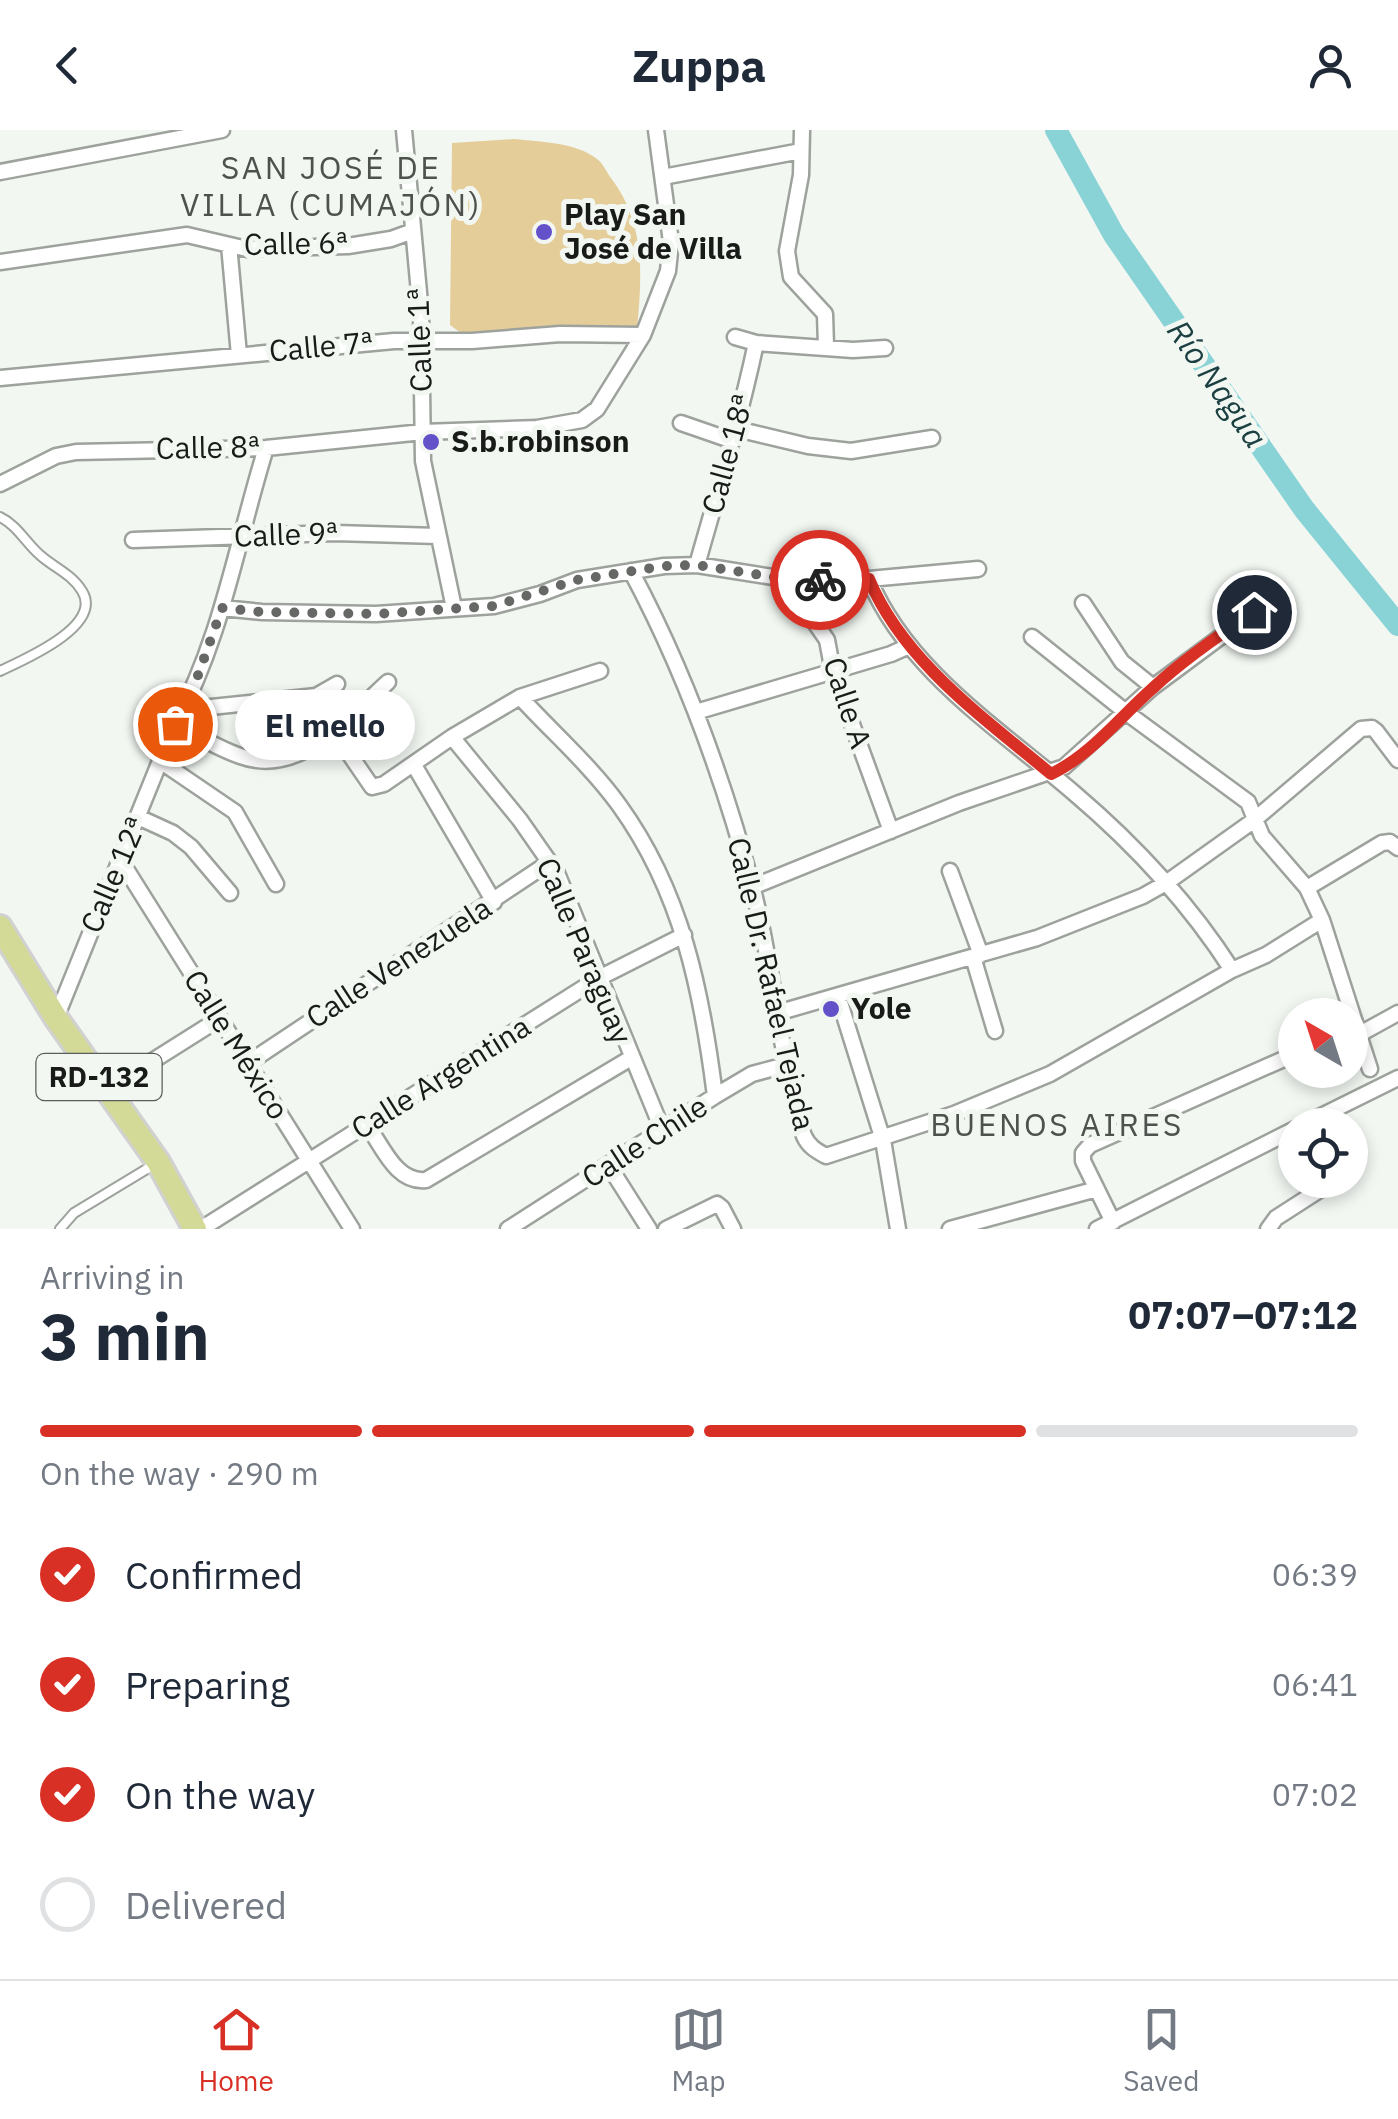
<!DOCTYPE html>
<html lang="en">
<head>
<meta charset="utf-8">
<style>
	:root { --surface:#fff; --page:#f2f2f3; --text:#1f2937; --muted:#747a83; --line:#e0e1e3; --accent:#d93025 }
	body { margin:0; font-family:"IBM Plex Sans",sans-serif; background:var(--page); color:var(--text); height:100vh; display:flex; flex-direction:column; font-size:38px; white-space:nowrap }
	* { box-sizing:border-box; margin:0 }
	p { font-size:32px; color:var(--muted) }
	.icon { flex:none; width:55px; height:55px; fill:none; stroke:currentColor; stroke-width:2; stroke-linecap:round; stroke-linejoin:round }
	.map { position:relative; height:1099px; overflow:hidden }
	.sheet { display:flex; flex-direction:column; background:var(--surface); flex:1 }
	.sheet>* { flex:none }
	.needle { width:65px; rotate:321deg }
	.controls { position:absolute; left:1278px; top:868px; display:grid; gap:20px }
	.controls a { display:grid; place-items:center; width:90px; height:90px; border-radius:50%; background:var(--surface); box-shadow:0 5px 15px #0003; font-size:50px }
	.pin { position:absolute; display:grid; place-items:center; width:85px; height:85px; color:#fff; margin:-42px; border:5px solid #fff; border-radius:50%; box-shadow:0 2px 10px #0007 }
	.courier { position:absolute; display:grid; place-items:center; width:100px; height:100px; margin:-50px; border:8px solid #d93025; border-radius:50%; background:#fff; color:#222; box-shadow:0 2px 12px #0007 }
	.bubble { position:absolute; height:70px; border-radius:35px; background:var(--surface); box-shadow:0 5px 15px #0003; font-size:32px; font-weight:800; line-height:70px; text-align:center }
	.summary em { font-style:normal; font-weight:800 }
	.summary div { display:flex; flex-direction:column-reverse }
	.summary { display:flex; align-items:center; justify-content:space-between; height:170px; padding:0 40px }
	h1 { font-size:65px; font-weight:800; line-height:75px }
	.bar { display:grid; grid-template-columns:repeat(4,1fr); gap:15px 10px; align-content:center; height:120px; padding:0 40px }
	.bar i { height:12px; border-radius:8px; background:var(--line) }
	.bar .active { background:var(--accent) }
	.bar p { grid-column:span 4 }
	ol { padding:0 40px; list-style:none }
	li { display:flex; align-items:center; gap:30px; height:110px }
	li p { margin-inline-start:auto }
	li .icon { padding:10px; border-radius:50%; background:var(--accent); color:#fff; stroke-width:4 }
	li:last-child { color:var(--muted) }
	li i { width:55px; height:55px; border:5px solid var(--line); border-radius:50% }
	header { display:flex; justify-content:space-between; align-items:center; height:130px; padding:0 40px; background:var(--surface); font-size:45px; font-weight:800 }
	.tabs { display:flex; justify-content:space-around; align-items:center; height:140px; border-top:2px solid var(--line); background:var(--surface); font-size:28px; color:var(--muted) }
	.tabs a { display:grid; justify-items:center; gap:5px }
	.tabs .active { color:var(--accent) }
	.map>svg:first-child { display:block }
	.green { fill:#e4cd99 }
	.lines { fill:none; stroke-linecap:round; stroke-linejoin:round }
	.river { stroke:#89d3d7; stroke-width:22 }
	.service-casing { stroke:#9ea29d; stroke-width:12 }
	.minor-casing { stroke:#9ea29d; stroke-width:19 }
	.primary-casing { stroke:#d1d1d1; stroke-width:28 }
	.service { stroke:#fff; stroke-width:8 }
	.minor { stroke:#fff; stroke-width:14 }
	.primary { stroke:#d3da97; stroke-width:22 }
	.done { stroke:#656865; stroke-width:10; stroke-dasharray:0 18 }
	.route { stroke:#d93025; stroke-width:12 }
	.poi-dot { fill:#6351ca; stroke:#f2f7f2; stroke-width:4 }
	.labels { text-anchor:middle; stroke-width:10; stroke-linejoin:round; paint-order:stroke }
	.shield { fill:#f2f7f2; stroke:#5a5d5a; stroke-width:2.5 }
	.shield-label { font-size:28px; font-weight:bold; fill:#191b19 }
	.poi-label { font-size:30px; font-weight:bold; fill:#191b19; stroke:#f2f7f2; text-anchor:start }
	.street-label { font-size:30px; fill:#191b19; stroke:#f2f7f2 }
	.neighbourhood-label { font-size:32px; letter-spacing:2.5px; fill:#4e514d; stroke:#f2f7f2 }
	.water-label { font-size:32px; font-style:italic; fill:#1c4042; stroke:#f2f7f2 }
</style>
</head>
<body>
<header><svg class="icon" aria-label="back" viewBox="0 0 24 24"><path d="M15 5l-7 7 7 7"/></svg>Zuppa<svg class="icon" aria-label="person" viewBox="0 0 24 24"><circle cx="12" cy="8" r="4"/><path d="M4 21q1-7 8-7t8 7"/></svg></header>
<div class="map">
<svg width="1398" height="1099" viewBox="0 0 1398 1099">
	<rect width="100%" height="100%" fill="#f2f7f2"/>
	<path class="green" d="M514,9C540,12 576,12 597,29C603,33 607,43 611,48C646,94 642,146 637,199L461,203L450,195L452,13Z"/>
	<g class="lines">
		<path class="river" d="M1056,0L1114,105L1304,379L1398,495"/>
		<g class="service-casing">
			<path id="service" d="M0,387C17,395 26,413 40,425C53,437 72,444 82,461C104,496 23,530 0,541
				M60,1099L74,1083L155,1034"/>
		</g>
		<g class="minor-casing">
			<path id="minor" d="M404,0L421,184L423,331L454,478
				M802,0L801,45L787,121L791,147L825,184L826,216
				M0,42L222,0
				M663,47L801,21
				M229,115L239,225
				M0,132L187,105L247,119L348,116L391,109L413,101
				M735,207L756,213L853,220L885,218
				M0,248L394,211H472L560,204L643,205
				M681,293L733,311
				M737,299L808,316L851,321L932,308
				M0,354L56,326L76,322L266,318L423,302L537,298L582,290L597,279L643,205L668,141L671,112L656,0
				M133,410L335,403L438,406
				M697,435C718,361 740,288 756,213
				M631,441C685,542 724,650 753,760C771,827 776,896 793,962C797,976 799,993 804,1006C809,1017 817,1021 826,1026L954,984L1050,944L1232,840L1266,825L1322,790
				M869,449C907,541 1001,600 1074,663C1134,714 1189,773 1232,840
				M792,450L800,471L827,510L833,542L891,701
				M1083,473L1122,532L1153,557
				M222,478L262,482L376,484L494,476L540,464L577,450L664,436L697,435L792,450L869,449L978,439
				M1032,507L1127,583L1248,672L1262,706L1307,758L1322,790L1370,939
				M520,567C552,602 591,636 619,675C682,762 702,862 715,966
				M304,568L335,603L372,657L384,654L452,607L520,567L600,541
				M183,580L316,566L337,554
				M696,582L891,524L909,516
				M175,594C196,605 217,618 240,626C300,648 349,587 388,552
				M452,607L520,690L557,743L662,999
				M160,631L235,682L276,754
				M414,635L494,772
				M138,687L173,703L191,717L230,763
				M121,731L352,1099
				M950,741L981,825
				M752,757L959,673L1064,637L1153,557L1254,482
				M1307,758L1382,713L1390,712L1398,718
				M973,827L995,901
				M838,866L883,1010L898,1099
				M777,883L1037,808L1143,766L1166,753L1253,691L1361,599L1372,598L1376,601L1398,630
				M56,888L175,594C222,508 237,411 266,318
				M1358,905L1398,883
				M248,933L550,732
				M108,959L219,889
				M367,995C383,1017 396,1053 426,1050L631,928
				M1303,995L1398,948
				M609,1036L649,1099
				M1113,1092L1083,1031V1023L1090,1015L1295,924
				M201,1099L599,848L684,805
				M508,1099L715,966L752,944L786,935
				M666,1099L717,1074L722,1078L733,1099
				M950,1099L1097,1059
				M1097,1099L1295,999
				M1268,1099L1276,1088L1335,1050"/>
		</g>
		<g class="primary-casing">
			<path id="primary" d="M0,797L56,888L158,1032L195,1099"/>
		</g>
		<use href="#service" class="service"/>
		<use href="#minor" class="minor"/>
		<use href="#primary" class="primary"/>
	</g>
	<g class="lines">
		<path class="done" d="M175,594L191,565L222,478L262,482L376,484L494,476L577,450L664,436L697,435L792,450H820"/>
		<path class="route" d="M820,450L869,449C903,531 984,588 1051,644C1091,625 1120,587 1153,558C1184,529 1219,505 1254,482"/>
	</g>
	<g class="poi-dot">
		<circle cx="544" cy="102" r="10"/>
		<circle cx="431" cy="312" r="10"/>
		<circle cx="831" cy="879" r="10"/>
	</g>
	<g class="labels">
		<rect class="shield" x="36.5" y="924" width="125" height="46" rx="8"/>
		<g class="shield-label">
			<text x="99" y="957">RD-132</text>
		</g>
		<g class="poi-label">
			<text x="564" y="95">Play San<tspan x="564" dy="34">José de Villa</tspan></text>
			<text x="451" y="322">S.b.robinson</text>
			<text x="851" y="889">Yole</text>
		</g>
		<g class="street-label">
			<text transform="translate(296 114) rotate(-1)" y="10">Calle 6ª</text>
			<text transform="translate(420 210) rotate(-92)" y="10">Calle 1ª</text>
			<text transform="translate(321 217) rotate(-5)" y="10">Calle 7ª</text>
			<text transform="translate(208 318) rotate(-1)" y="10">Calle 8ª</text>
			<text transform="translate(728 324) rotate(-75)" y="10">Calle 18ª</text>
			<text transform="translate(286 405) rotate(-2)" y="10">Calle 9ª</text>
			<text transform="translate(847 573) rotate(72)" y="10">Calle A</text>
			<text transform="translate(114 745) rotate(-67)" y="10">Calle 12ª</text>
			<text transform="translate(584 821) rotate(67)" y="10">Calle Paraguay</text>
			<text transform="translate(399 833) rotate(-33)" y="10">Calle Venezuela</text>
			<text transform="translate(771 854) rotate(77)" y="10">Calle Dr. Rafael Tejada</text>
			<text transform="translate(236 915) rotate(58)" y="10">Calle México</text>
			<text transform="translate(441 948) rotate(-32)" y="10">Calle Argentina</text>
			<text transform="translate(645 1012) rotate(-33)" y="10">Calle Chile</text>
		</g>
		<g class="neighbourhood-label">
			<text x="331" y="49">SAN JOSÉ DE<tspan x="331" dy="37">VILLA (CUMAJÓN)</tspan></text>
			<text x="1057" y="1006">BUENOS AIRES</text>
		</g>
		<g class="water-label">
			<text transform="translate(1217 254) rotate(55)" y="11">Río Nagua</text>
		</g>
	</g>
</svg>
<div class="controls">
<a><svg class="needle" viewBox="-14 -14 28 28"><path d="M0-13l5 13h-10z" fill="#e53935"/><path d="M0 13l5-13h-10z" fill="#747a83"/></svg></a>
<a><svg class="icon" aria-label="locate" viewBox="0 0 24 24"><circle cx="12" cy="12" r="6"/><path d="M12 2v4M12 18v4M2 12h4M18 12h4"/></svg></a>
</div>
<div class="pin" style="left:175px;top:594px;background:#ea580c"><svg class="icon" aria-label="bag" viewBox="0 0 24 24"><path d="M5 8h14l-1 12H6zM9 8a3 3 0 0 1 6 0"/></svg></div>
<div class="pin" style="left:1254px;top:482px;background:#1f2937"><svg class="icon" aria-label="home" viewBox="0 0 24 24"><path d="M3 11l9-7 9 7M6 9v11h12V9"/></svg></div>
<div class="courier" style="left:820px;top:450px"><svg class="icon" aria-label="bike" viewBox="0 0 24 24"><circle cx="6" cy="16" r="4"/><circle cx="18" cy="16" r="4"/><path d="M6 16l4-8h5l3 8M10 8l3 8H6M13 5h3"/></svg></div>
<div class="bubble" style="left:235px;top:560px;width:180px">El mello</div>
</div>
<section class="sheet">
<div class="summary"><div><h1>3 min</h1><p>Arriving in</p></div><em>07:07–07:12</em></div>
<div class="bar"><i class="active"></i><i class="active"></i><i class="active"></i><i></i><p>On the way · 290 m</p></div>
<ol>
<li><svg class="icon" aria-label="check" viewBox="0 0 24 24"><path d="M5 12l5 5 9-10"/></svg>Confirmed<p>06:39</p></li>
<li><svg class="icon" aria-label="check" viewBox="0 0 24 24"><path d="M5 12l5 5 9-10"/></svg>Preparing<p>06:41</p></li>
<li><svg class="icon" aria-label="check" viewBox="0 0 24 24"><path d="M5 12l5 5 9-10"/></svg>On the way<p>07:02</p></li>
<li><i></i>Delivered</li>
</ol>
</section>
<nav class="tabs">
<a class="active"><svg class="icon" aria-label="home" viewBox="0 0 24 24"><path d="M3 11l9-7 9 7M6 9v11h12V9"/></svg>Home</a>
<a><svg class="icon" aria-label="map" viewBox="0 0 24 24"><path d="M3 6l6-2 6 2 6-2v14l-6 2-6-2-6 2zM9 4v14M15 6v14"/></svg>Map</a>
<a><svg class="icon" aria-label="saved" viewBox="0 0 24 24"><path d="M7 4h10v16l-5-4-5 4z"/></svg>Saved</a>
</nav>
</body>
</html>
